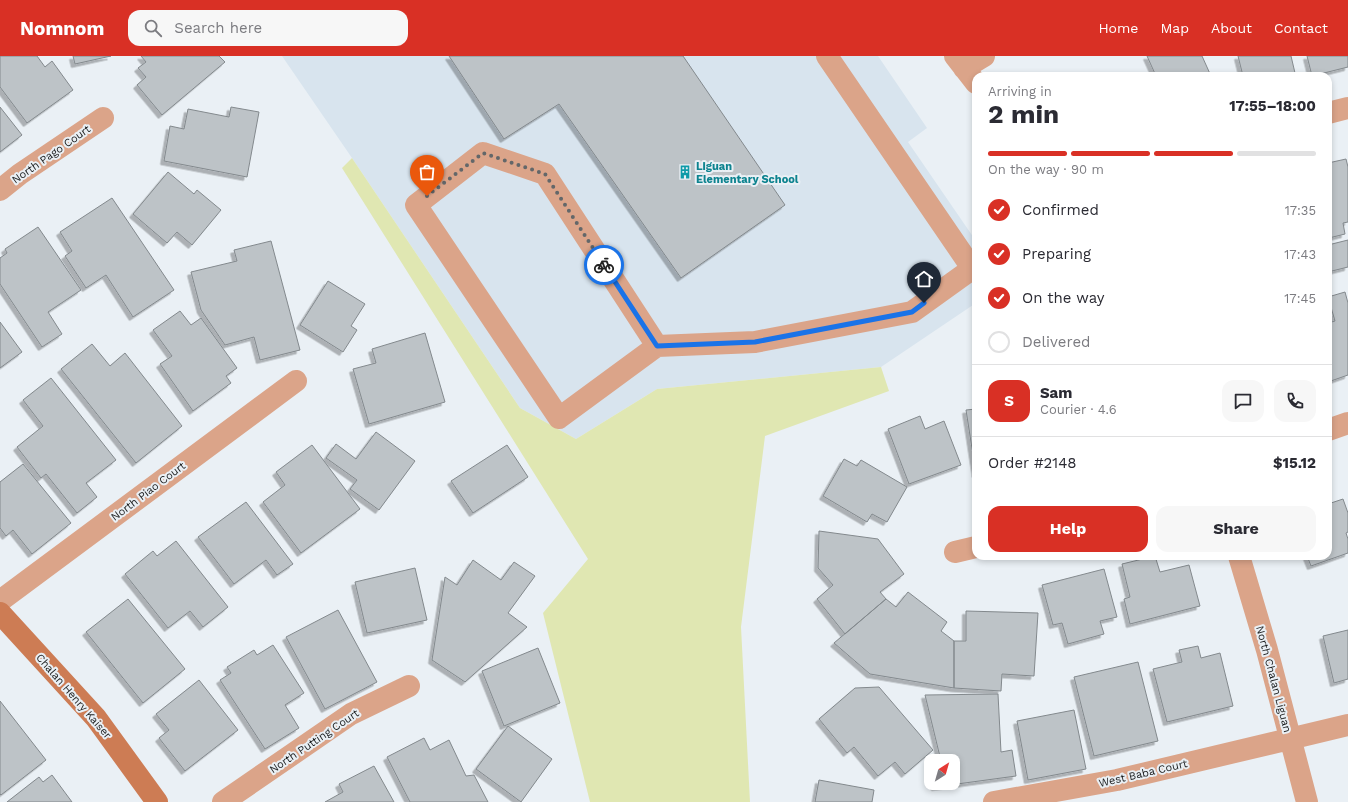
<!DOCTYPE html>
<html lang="en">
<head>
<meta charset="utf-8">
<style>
	:root { --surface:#fff; --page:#f7f7f7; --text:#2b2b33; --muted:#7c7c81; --line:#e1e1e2; --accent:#d93025 }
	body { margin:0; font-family:"Work Sans",sans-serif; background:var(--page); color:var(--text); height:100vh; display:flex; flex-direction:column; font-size:15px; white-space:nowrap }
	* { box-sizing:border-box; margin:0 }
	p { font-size:13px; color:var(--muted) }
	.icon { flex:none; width:22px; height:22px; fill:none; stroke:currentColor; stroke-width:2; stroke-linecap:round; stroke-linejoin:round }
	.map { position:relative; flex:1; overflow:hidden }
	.sheet { position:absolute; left:972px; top:16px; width:360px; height:488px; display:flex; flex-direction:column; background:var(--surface); border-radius:12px; box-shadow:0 2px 6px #0003 }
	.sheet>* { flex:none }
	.needle { width:26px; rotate:37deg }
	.tools { position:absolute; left:924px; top:698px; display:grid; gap:8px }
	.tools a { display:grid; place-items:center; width:36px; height:36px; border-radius:8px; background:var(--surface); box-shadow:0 2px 6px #0003; font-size:20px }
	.pin { position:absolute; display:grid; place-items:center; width:34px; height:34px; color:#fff; margin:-41px -17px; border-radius:50% 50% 50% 0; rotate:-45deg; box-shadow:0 0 4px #0007 }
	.pin .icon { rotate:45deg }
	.courier { position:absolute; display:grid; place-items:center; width:40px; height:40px; margin:-20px; border:3px solid #1a73e8; border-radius:50%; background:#fff; color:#222; box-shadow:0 1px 5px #0007 }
	.summary em { font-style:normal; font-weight:700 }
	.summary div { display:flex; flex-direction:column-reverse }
	.summary { display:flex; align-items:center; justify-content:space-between; height:68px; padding:0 16px }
	h1 { font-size:26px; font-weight:700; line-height:30px }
	.bar { display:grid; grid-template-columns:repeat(4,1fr); gap:6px 4px; align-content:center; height:48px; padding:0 16px }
	.bar i { height:5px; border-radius:3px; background:var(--line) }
	.bar .selected { background:var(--accent) }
	.bar p { grid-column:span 4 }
	.line { display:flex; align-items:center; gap:10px; padding:0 16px; border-top:1px solid var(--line) }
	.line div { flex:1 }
	.round { display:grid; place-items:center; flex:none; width:42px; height:42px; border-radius:12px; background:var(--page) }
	ol { padding:0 16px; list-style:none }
	li { display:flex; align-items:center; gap:12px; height:44px }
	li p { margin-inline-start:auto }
	li .icon { padding:4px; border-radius:50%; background:var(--accent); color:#fff; stroke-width:4 }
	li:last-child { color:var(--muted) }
	li i { width:22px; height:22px; border:2px solid var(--line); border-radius:50% }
	.cta { display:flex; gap:8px; margin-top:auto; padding:8px 16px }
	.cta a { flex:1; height:46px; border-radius:12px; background:var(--accent); color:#fff; font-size:16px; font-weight:700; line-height:46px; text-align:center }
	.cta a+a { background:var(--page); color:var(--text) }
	header { display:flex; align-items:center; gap:24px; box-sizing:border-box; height:56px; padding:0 20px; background:var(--accent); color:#fff }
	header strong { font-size:19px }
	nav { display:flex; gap:22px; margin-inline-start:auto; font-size:14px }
	.search { width:280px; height:36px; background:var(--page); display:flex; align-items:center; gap:10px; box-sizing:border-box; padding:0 14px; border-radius:12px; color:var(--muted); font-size:15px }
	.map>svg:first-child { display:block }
	.built { fill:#d8e4ee }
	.green { fill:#e0e7b2 }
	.building { fill:#bdc3c7; stroke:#83898d; filter:url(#shadow) }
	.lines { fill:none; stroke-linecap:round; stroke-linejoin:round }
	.street { stroke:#dba489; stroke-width:22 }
	.secondary { stroke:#cd7c54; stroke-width:22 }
	.done { stroke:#636769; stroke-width:4; stroke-dasharray:0 7.2 }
	.route { stroke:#1a73e8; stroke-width:5 }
	.labels { text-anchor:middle; stroke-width:4; stroke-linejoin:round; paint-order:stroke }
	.street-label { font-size:11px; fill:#1b1d1e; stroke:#eaf0f5 }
	.culture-label { font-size:11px; font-weight:bold; fill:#0d838f; stroke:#eaf0f5; text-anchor:start }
</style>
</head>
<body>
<header>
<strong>Nomnom</strong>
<div class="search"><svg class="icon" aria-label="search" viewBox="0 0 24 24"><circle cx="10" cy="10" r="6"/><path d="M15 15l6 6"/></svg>Search here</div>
<nav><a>Home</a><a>Map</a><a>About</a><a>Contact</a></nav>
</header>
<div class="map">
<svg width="1348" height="746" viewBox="0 0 1348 746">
	<defs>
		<filter id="shadow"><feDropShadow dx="-3.5" dy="3.5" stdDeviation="0" flood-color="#0004"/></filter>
	</defs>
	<rect width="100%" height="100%" fill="#eaf0f5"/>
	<path class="built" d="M282,0H878L927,72L908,86L976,185V247L881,311L657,333L576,383L520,352L352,102Z"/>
	<path class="green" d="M352,102L520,352L576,383L657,333L881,311L889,335L765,380L741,571L750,746H590L543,557L588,503L342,112Z"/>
	<path class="building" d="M0,0H37L45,11L52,5L73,34L27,67L0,31Z
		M73,0H111L75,8Z
		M141,0H219L225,6L162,59L137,29L146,21L138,12L146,6Z
		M449,0H683L785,149L681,222L559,48L504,83Z
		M1147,0H1202L1211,20H1156Z
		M1238,0H1291L1295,17L1282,20H1243Z
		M1307,0H1348V11L1312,20Z
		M0,51L22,79L0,96Z
		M231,51L259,56L247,121L164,105L170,70L184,73L188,53L229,61Z
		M1346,103L1348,111V166L1343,167L1345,178L1329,182L1328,107Z
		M168,116L194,138L197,134L221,154L192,189L177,176L167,187L133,158Z
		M112,142L174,234L133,261L106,219L86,232L65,200L72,195L60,176Z
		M38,171L81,234L48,256L62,278L42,291L0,228V202L7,197L5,193Z
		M1348,184V211L1328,216V189Z
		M271,185L300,294L260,304L254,281L225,289L201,254L191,216L237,205L234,194Z
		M328,225L365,248L351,270L357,274L343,296L300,269Z
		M1345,236L1348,247V319L1328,326V267L1335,265L1328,241Z
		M180,255L191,269L201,262L237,312L226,320L231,327L193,355L160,308L172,300L153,274Z
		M0,266L22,296L0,312Z
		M425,277L445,346L369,368L353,313L376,307L372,293Z
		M92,288L110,310L125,297L182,370L136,407L61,313Z
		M51,322L116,404L86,427L97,441L77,457L46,418L41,422L17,391L43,370L23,344Z
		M976,353V418L966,354Z
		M920,360L925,373L944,365L961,409L909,428L888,373Z
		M376,376L415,405L379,454L350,433L357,424L326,402L336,388L356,403Z
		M312,389L360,453L301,497L263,446L285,429L276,416Z
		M507,389L528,421L473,457L451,425Z
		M844,403L857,410L861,404L907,431L887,466L872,458L867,466L823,440Z
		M23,408L71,467L32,498L13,474L6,480L0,472V426Z
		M1343,443L1348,457V476L1346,477L1348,483V497L1311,510L1307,500H1328V448Z
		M246,446L293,508L277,519L266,504L234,528L198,481Z
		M819,475L878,483L904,518L880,536L886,543L845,578L817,543L833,529L818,512Z
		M176,485L228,551L203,571L190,555L168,572L125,518L153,495L157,500Z
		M1155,500L1160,516L1189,509L1200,550L1130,568L1124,543L1130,541L1122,508Z
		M473,504L501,524L514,506L535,520L508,557L527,571L465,626L432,604L445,521L457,529Z
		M415,512L427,564L367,577L355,526Z
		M1104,513L1117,561L1100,565L1104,578L1068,588L1062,567L1053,569L1042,529Z
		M908,536L947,566L941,575L954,585V632L870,618L834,587L886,543L896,551Z
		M128,543L185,613L143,647L86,576Z
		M338,554L377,626L325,653L286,581Z
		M966,555L1038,557L1034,620L1002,618L1001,635L954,632V585H966Z
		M1348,574V623L1334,627L1323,580Z
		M273,589L304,637L285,649L299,672L265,693L220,624L231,617L227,611L254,594L257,599Z
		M1198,590L1201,602L1220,597L1233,650L1167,666L1153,613L1182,606L1179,594Z
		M538,592L560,647L504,670L482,615Z
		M1138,606L1158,685L1094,700L1074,621Z
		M199,624L238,674L185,715L159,682L169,674L156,658Z
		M879,631L933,694L905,718L895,706L878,720L854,691L847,697L819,663L855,632Z
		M998,638L1001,696L1012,694L1016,720L935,731L934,727H953V705H941L925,639Z
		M0,645L46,704L1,739L0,738Z
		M1074,654L1086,713L1028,724L1017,665Z
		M508,670L552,703L521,746L476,713Z
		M424,682L430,694L449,684L466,720L474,719L488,746H410L387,701Z
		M374,710L394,746H325L343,736L339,728Z
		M52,719L72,746H7L39,721L43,726Z
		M819,724L874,734L872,746H815Z"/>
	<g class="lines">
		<path class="street" d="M827,0L972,212
			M955,0L976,27
			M964,12L984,0
			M1328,57L1348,52
			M0,134L20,118L103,62
			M657,290L545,118L483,97L416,149L559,362L657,290L755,286L912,256L976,210
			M1328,374L1348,367
			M955,496L976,491
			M1239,500L1267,594L1307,746
			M0,545L296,325
			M223,746L351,658L409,630
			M994,746L1117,724L1348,669"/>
		<path class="secondary" d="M0,557L96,662L157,746"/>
	</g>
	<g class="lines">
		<path class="done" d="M427,140L483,97L545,118L604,209"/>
		<path class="route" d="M604,209L657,290L755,286L912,256L924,247"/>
	</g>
	<defs>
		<g id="building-bare" transform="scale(1.08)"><path d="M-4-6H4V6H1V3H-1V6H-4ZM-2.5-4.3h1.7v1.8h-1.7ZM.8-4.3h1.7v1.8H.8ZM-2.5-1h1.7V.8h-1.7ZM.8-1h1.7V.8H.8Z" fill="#0f9aa8" stroke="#eaf0f5" stroke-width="2.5" paint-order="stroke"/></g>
	</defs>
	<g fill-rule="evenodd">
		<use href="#building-bare" x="685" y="116"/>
	</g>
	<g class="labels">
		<g class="street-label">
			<text transform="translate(51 98) rotate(-35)" y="4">North Pago Court</text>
			<text transform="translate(148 435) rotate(-37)" y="4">North Piao Court</text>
			<text transform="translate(1274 623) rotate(75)" y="4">North Chalan Liguan</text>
			<text transform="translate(74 640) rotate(49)" y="4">Chalan Henry Kaiser</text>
			<text transform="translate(314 685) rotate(-34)" y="4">North Putting Court</text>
			<text transform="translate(1143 717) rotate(-13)" y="4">West Baba Court</text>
		</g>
		<g class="culture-label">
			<text x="696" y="114">Liguan<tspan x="696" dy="13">Elementary School</tspan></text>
		</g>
	</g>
</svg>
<div class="tools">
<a><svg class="needle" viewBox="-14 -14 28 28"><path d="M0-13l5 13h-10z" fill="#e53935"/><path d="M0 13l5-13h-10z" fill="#7c7c81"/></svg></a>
</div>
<div class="pin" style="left:427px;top:140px;background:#ea580c"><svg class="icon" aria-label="bag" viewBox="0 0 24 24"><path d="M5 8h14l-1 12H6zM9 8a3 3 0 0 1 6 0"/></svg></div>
<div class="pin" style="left:924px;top:247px;background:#1f2937"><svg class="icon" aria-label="home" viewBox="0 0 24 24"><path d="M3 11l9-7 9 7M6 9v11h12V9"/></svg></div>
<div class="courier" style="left:604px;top:209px"><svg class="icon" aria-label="bike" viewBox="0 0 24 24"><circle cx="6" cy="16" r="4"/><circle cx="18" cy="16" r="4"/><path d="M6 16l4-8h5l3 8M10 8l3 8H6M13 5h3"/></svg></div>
<section class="sheet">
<div class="summary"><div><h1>2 min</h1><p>Arriving in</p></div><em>17:55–18:00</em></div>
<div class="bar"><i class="selected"></i><i class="selected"></i><i class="selected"></i><i></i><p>On the way · 90 m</p></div>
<ol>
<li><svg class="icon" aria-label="check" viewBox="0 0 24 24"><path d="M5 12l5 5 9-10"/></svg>Confirmed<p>17:35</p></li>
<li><svg class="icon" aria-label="check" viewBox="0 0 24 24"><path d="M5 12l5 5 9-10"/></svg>Preparing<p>17:43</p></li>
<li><svg class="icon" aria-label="check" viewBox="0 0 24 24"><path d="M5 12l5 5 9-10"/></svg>On the way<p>17:45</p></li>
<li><i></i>Delivered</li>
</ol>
<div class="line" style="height:72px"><b class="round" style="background:var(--accent);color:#fff">S</b><div><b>Sam</b><p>Courier · 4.6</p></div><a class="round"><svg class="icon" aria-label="chat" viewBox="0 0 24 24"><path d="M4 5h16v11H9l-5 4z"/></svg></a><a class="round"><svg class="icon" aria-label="phone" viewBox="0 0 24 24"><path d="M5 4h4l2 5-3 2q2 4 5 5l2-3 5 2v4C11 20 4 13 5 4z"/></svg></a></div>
<div class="line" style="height:52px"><div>Order #2148</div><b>$15.12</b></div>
<div class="cta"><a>Help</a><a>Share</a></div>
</section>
</div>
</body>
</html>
